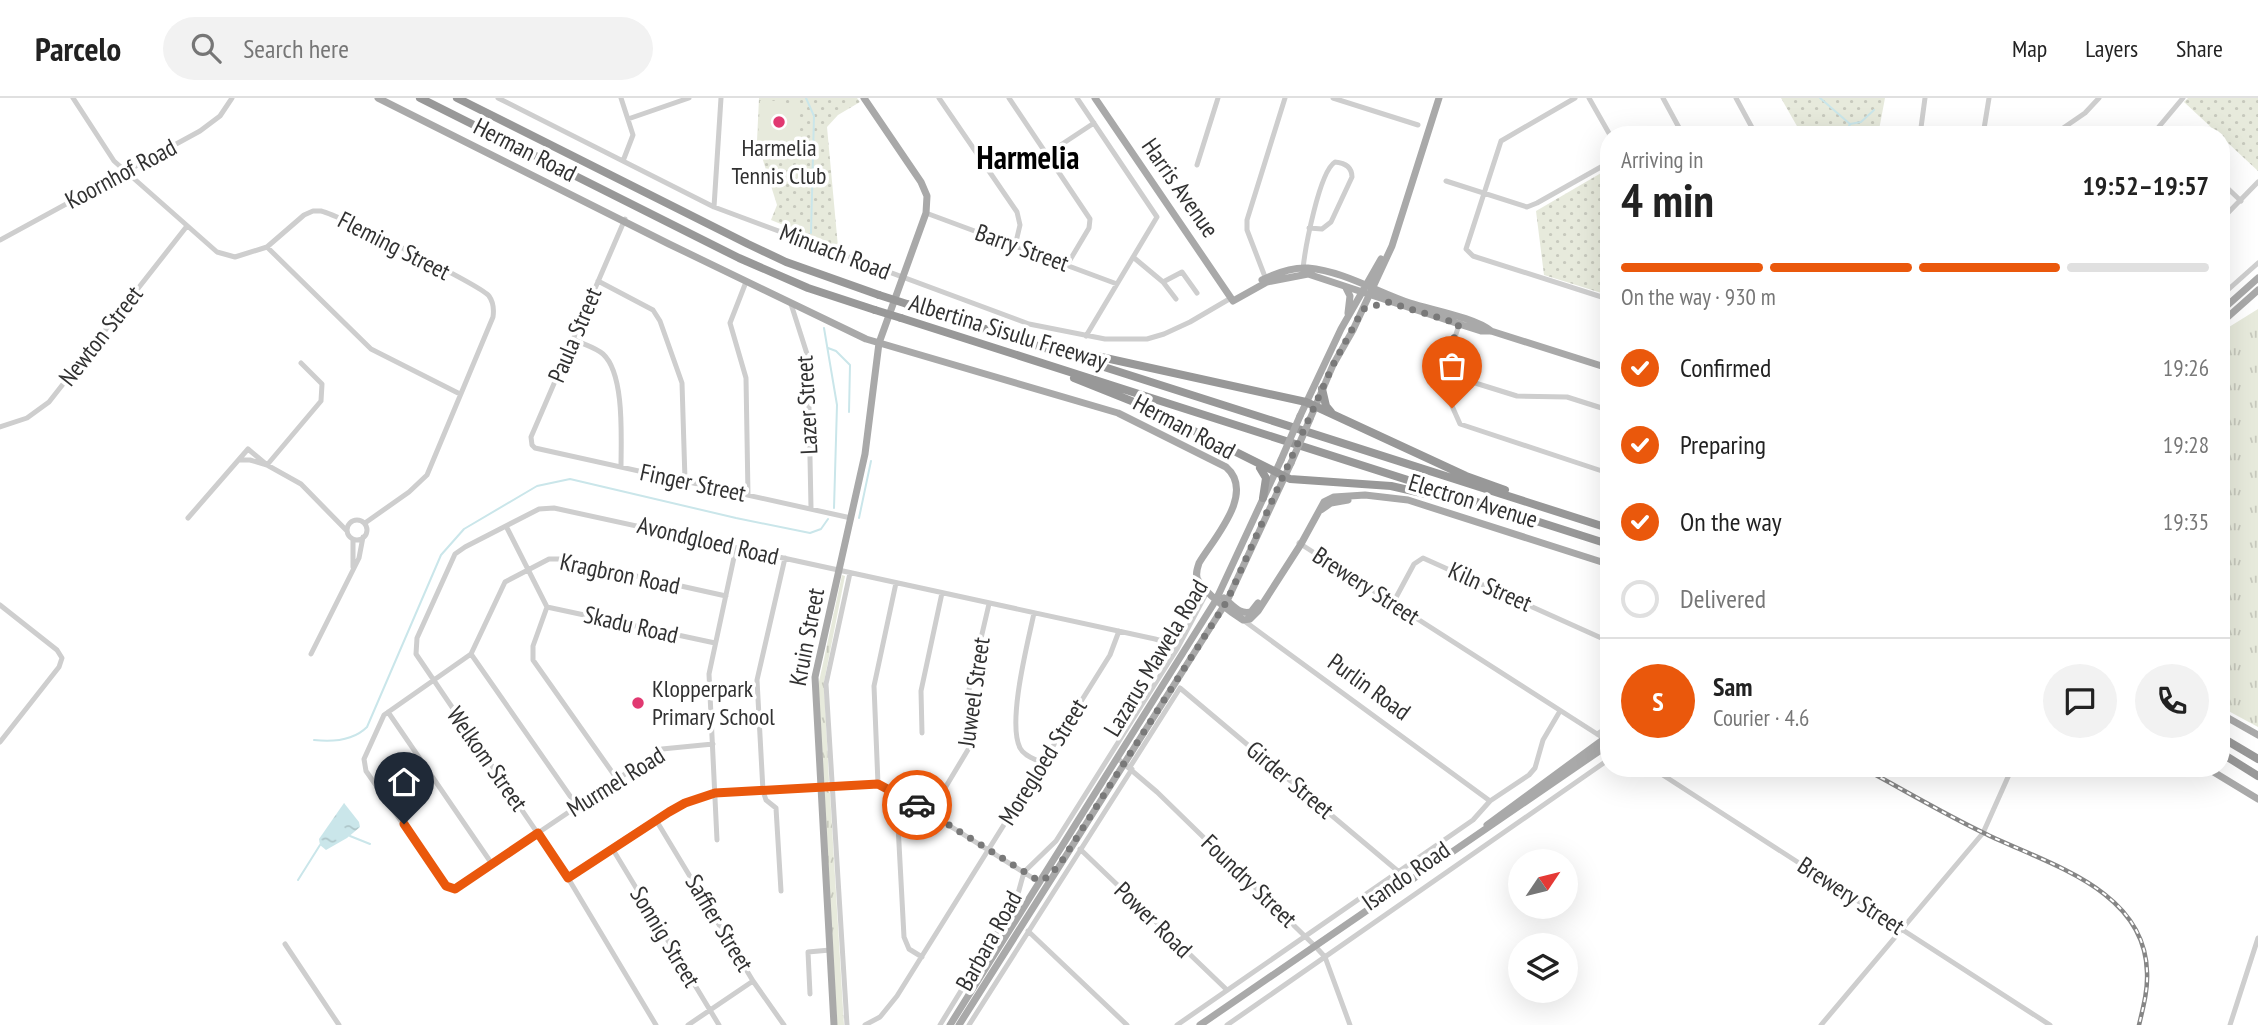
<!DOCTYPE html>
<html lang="en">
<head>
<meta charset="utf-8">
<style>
	:root { --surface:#fff; --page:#f2f2f2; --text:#222; --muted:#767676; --line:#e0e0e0; --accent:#ea580c }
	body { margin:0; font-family:"PT Sans Narrow",sans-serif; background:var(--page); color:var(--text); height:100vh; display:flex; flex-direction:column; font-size:26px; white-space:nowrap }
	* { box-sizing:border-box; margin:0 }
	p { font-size:23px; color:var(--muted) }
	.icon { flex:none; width:38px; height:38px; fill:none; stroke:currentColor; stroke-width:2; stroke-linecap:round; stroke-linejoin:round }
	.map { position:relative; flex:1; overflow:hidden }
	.side { position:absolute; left:1600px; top:28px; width:630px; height:651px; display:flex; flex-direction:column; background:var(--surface); border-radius:28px; box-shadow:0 7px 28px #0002 }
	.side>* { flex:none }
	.needle { width:46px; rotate:55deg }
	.controls { position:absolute; left:1508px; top:751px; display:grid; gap:14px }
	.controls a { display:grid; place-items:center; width:70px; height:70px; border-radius:50%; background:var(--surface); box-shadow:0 7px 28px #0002; font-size:35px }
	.pin { position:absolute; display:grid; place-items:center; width:60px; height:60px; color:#fff; margin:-72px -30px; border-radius:50% 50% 50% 0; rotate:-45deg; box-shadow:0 0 7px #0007 }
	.pin .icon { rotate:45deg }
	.courier { position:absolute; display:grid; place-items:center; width:70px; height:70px; margin:-35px; border:5px solid #ea580c; border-radius:50%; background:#fff; color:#222; box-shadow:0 2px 9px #0007 }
	.summary em { font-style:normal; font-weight:600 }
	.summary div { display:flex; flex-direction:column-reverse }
	.summary { display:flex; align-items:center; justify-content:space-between; height:119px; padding:0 21px }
	h1 { font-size:46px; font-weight:600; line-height:52px }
	.bar { display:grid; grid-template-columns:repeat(4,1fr); gap:10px 7px; align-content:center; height:84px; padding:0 21px }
	.bar i { height:9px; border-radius:5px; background:var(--line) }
	.bar .selected { background:var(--accent) }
	.bar p { grid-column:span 4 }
	.line { display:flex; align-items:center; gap:18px; padding:0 21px; border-top:2px solid var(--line) }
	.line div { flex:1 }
	.round { display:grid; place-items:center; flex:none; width:74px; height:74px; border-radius:37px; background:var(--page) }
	ol { padding:0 21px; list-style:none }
	li { display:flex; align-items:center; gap:21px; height:77px }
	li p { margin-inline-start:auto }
	li .icon { padding:7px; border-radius:50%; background:var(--accent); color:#fff; stroke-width:4 }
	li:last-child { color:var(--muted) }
	li i { width:38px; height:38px; border:4px solid var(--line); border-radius:50% }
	header { display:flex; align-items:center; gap:42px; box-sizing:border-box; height:98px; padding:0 35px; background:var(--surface); border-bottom:2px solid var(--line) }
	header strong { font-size:33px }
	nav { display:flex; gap:38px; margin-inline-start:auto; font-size:24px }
	.search { width:490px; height:63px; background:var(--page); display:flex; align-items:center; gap:18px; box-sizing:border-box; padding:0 24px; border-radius:38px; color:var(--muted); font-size:26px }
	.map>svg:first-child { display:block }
	.grass { fill:url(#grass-tufts) }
	.park { fill:url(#park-dots) }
	.pitch { fill:#e7eadc }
	.water { fill:url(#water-ripples) }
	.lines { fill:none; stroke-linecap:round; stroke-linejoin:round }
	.stream { stroke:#cae6ea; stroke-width:2 }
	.minor { stroke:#cecece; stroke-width:5 }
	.major { stroke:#a9a9a9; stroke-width:7 }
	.highway { stroke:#989898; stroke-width:8 }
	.rail-casing { stroke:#868686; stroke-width:4.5 }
	.rail { stroke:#fff; stroke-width:2; stroke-dasharray:5; stroke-linecap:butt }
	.major-bridge { stroke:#a9a9a9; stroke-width:7 }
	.highway-bridge { stroke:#989898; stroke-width:8 }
	.done { stroke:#797979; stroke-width:7; stroke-dasharray:0 12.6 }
	.route { stroke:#ea580c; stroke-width:9 }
	.poi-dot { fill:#e13971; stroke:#fff; stroke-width:2.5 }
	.labels { text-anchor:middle; stroke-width:7; stroke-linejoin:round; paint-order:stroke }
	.poi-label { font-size:24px; fill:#313131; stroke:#fff }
	.street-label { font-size:24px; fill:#313131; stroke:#fff }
	.district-label { font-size:32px; font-weight:bold; fill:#000; stroke:#fff }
</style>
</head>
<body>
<header>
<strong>Parcelo</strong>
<div class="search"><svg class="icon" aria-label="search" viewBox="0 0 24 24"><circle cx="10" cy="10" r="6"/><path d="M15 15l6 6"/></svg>Search here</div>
<nav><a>Map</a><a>Layers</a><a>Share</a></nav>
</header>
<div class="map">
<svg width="2258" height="927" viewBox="0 0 2258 927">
	<defs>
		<pattern id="grass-tufts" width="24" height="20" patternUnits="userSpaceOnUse" patternTransform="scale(1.75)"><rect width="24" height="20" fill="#e7eadc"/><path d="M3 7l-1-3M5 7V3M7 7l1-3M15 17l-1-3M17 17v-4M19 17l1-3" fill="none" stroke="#c7c9bd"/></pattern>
		<pattern id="park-dots" width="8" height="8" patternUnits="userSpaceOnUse" patternTransform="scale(1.75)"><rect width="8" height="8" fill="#e7eadc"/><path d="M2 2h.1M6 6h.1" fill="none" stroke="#c7c9bd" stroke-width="1.8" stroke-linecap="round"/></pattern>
		<pattern id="water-ripples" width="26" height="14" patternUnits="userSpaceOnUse" patternTransform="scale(1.75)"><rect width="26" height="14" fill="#cae6ea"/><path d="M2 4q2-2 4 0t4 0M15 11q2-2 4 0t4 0" fill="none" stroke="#aec6c9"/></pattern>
	</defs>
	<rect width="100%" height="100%" fill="#fff"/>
	<path class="grass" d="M2258,211V629L2221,609V234Z
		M842,477L845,478L824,584L829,683L827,686L823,683L817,593Z
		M827,692L830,695L844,927H837L823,696Z"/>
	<path class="park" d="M759,0H857L860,4L838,17L827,29L838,149L771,122L777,107L757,43Z
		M1781,0H1885L1878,37H1802Z
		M2188,0H2258V73L2184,4Z
		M1608,71V197L1544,177L1536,113Z"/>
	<path class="pitch" d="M760,3H785L786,6H799L798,55H761L758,43Z"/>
	<path class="water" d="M344,705L359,724L360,729L347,740L326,752L320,747L319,741Z"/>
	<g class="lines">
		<path class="stream" d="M806,0L814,18L811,135
			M1820,0L1850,26L1861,24L1874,12
			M1846,34L1850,26L1847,37
			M824,230L837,307L834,410
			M828,250L836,253L850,267L849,314
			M859,420L871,363
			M314,642C332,644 353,643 367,629L441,457L464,431L537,388L570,381L736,420L810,435L821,431L828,421
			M350,738L370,746
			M298,782L320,747"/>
		<path class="minor" d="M73,0L114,63L217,154L235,159L267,149L304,117L313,113H321C340,118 480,187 489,198C494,205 494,212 493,219L427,377L409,394L365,425
			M498,0L714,109L1029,226L1105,241H1147L1164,236L1190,224L1231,200
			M621,0L633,37L623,63
			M939,0L1017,114L1020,127L1015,148
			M1009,0L1090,121L1089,130L1067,167
			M1077,0L1157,119L1086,238
			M1333,0L1418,27
			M1575,0L1501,43L1466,151L1473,158L1608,201
			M1589,0L1610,37
			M1663,0L1683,37
			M1736,0L1756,37
			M628,21L689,0
			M2160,28L2170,37
			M1920,37L1925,0
			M1983,37L1989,0
			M2053,37L2085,15L2099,0
			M2152,37L2183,0
			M1047,56L1094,25
			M1197,67L1218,0
			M1446,83L1527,109L1537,105L1608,65
			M2221,84L2241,103
			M714,109L721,0
			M926,115L1117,186
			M625,121L531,339L532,347L535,350L851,420
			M2221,122L2258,84
			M0,142L200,33L220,18L232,0
			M267,149L371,251L460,296
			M1133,159L1163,184L1176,201
			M1303,171C1305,151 1319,74 1335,64C1345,65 1352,69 1352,79L1331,124L1322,131L1309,130
			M598,183L653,212L660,223L682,285L685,382
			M746,184L730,225L746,280L748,397
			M1163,184L1182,174L1197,195
			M1267,184L1247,132V122L1285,0
			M2221,198L2258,165
			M791,206L808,259L811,410
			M1461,221L1443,275L1444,290L1460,326L1608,375
			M573,241C582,246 595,249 603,256C625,276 621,341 621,369
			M1443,275L1517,298L1567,299L1608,312
			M0,329L27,320L49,304L187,128
			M239,362H250L267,367L321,303L322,286L301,265
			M188,420L248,351L267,367L301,386L347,433
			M347 432a10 10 0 1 1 20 0a10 10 0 1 1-20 0Z
			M506,428L547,509L533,548V562L617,681
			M1299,445L1608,643
			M353,469V441
			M1393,505L1414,466L1423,460L1608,543
			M0,507L57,552L62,560L59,569L0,644
			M547,509L715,545
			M1034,515C1028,544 1007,624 1020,650C1024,658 1035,661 1042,665
			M1243,522L1490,703
			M311,556L359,460L363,439
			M471,556L577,708
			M388,614L492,766
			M922,635L921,593L942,495
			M1597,636L1608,629
			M713,646L662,651L455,791L445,786L366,673L364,661L384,617L471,556L505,484L549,461H559L726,498
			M1117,660L1157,694L1315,848L1325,859L1350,927
			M1130,669L1180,590L1399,774
			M1652,670L2050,927
			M878,686L874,588L896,485
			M909,702L898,727L904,839L909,851L922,859
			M930,715L969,650L968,596L989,506
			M656,722L753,883L784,927
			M717,742L709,576L736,450
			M612,750L719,927
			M1080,751L1227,892
			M568,780C615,748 661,712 715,695L878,686L896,694L1039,784
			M781,793L776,710L766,702L763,693L757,582L785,460
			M1028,833L1127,927
			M285,846L339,927
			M810,896L808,854L830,852
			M656,927L568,780L416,556L417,540L455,456L465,449L539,411L554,410L1155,541L1169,545L1177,551
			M688,927L753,883
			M847,927L826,586L850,475
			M865,927L880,919L897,898L1110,557L1119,533
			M940,927L1016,803L1024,774L1056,743L1177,551L1208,492
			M969,927L1132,671
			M1177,927L1473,722L1490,703L1529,677L1535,670L1543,642L1560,613
			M1227,927L1608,662
			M1821,927L1983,735L2012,670
			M2230,927L2258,840"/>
		<path class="major" d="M378,0L669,146L866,241L1118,315L1226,369C1256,395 1214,440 1199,465C1197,471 1195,477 1198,482C1205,495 1230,514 1243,522L1250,521L1258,513L1301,446L1324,404L1334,399L1365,397L1408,402L1608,466
			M1095,0L1233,203L1267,184L1308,176L1459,226L1481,233H1491L1608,270
			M1262,182C1276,175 1291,169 1308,170C1343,173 1377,194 1410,205C1432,212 1476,220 1491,233
			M1346,190L1350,198L1348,215
			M2221,213L2258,180
			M2221,225L2258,192
			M1300,318L1341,231L1381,161
			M1310,321L1333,267L1353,232L1392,148L1439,0
			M1321,412L1331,405L1348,402
			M1224,500C1233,507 1239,517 1251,514L1258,505
			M2221,616L2258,637
			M2207,670L2258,701
			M1487,727L1608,638
			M834,927L815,579L865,356L879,245L926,115L927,98L921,84L864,0
			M950,927L1216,502L1281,362
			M959,927L1227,503L1291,365
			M1200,927L1608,647"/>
		<path class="highway" d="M420,0L739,160L808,190L875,212
			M457,0L748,146L786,164L879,197
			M907,206L1608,430
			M901,220L1608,446
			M1060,250L1306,304L1466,378L1505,392
			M1074,280L1144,308L1290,381L1391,388L1470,406
			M1322,291L1326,308L1331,314
			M1260,370L1266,380L1263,400
			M2221,639L2258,661
			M2221,655L2258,678"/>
		<g class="rail-casing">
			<path id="rail" d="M1863,670C1904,692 1944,716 1986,736C2047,766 2145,791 2147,874C2148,892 2143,910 2139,927"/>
		</g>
		<use href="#rail" class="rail"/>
		<path class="major-bridge" d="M1281,362L1300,318
			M1291,365L1310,321"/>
		<path class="highway-bridge" d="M879,197L907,206
			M875,212L901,220"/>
	</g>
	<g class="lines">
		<path class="done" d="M917,707L1039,783L1048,779L1060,766L1227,503L1333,267L1363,211L1388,204L1459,226C1447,261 1437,274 1452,310"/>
		<path class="route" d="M404,726L446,788L455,791L538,735L568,780L669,714L685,705L715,695L878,686L917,707"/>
	</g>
	<g class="poi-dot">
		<circle cx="779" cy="24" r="7"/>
		<circle cx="638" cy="605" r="7"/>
	</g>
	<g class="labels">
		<g class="poi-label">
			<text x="779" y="58">Harmelia<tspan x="779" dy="28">Tennis Club</tspan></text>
			<text x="652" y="599" text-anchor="start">Klopperpark<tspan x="652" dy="28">Primary School</tspan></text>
		</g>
		<g class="street-label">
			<text transform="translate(525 52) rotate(27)" y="8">Herman Road</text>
			<text transform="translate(121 76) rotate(-28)" y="8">Koornhof Road</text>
			<text transform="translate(1180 90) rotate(55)" y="8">Harris Avenue</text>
			<text transform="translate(394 148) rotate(27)" y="8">Fleming Street</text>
			<text transform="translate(1022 150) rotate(20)" y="8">Barry Street</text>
			<text transform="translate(835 154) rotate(21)" y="8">Minuach Road</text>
			<text transform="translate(1008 234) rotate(17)" y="8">Albertina Sisulu Freeway</text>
			<text transform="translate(575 237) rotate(-67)" y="8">Paula Street</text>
			<text transform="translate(101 238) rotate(-52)" y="8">Newton Street</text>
			<text transform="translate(807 307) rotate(-93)" y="8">Lazer Street</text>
			<text transform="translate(1184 329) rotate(28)" y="8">Herman Road</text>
			<text transform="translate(693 385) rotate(12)" y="8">Finger Street</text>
			<text transform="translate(1473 403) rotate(17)" y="8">Electron Avenue</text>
			<text transform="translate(708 443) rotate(13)" y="8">Avondgloed Road</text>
			<text transform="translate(620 476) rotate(12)" y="8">Kragbron Road</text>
			<text transform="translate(1366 488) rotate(33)" y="8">Brewery Street</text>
			<text transform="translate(1490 489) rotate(24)" y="8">Kiln Street</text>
			<text transform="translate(631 527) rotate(13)" y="8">Skadu Road</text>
			<text transform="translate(807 539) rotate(-79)" y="8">Kruin Street</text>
			<text transform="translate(1156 560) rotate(-59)" y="8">Lazarus Mawela Road</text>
			<text transform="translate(1369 589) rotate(36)" y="8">Purlin Road</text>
			<text transform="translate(974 594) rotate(-82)" y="8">Juweel Street</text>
			<text transform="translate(487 661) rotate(55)" y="8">Welkom Street</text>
			<text transform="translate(1043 664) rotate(-58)" y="8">Moregloed Street</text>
			<text transform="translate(1290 682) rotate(40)" y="8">Girder Street</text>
			<text transform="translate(616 684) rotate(-32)" y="8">Murmel Road</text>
			<text transform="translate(1406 778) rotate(-35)" y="8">Isando Road</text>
			<text transform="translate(1249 783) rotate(44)" y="8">Foundry Street</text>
			<text transform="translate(1851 798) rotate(33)" y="8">Brewery Street</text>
			<text transform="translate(1153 822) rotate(44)" y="8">Power Road</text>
			<text transform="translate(719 825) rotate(59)" y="8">Saffier Street</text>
			<text transform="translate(665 839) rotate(59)" y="8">Sonnig Street</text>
			<text transform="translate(989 843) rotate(-61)" y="8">Barbara Road</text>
		</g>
		<g class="district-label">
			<text x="1028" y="71">Harmelia</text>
		</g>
	</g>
</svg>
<div class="controls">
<a><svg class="needle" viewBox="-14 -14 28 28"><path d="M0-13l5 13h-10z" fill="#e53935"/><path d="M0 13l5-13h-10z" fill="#767676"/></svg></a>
<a><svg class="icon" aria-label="layers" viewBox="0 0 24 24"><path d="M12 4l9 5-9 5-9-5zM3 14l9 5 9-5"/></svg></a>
</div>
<div class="pin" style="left:1452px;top:310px;background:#ea580c"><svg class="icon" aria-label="bag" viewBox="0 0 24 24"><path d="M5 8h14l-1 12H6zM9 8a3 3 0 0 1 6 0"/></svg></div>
<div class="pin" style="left:404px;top:726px;background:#1f2937"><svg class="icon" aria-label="home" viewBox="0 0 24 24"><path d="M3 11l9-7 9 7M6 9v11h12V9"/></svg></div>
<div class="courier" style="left:917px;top:707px"><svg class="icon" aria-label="car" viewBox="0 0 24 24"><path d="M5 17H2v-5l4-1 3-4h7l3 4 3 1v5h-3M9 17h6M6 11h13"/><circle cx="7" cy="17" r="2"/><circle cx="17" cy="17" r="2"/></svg></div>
<section class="side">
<div class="summary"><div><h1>4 min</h1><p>Arriving in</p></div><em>19:52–19:57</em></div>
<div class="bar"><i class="selected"></i><i class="selected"></i><i class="selected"></i><i></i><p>On the way · 930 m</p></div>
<ol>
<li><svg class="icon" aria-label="check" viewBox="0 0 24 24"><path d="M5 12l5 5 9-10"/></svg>Confirmed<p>19:26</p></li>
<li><svg class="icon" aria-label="check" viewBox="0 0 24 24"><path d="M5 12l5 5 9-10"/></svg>Preparing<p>19:28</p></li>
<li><svg class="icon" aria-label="check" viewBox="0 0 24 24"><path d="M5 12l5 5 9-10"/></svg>On the way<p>19:35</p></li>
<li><i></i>Delivered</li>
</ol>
<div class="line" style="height:126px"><b class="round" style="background:var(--accent);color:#fff">S</b><div><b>Sam</b><p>Courier · 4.6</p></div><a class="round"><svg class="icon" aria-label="chat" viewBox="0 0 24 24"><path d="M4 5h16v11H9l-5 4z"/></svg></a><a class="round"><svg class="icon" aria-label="phone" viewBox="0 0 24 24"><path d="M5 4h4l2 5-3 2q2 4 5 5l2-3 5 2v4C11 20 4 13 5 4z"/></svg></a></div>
</section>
</div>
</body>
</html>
